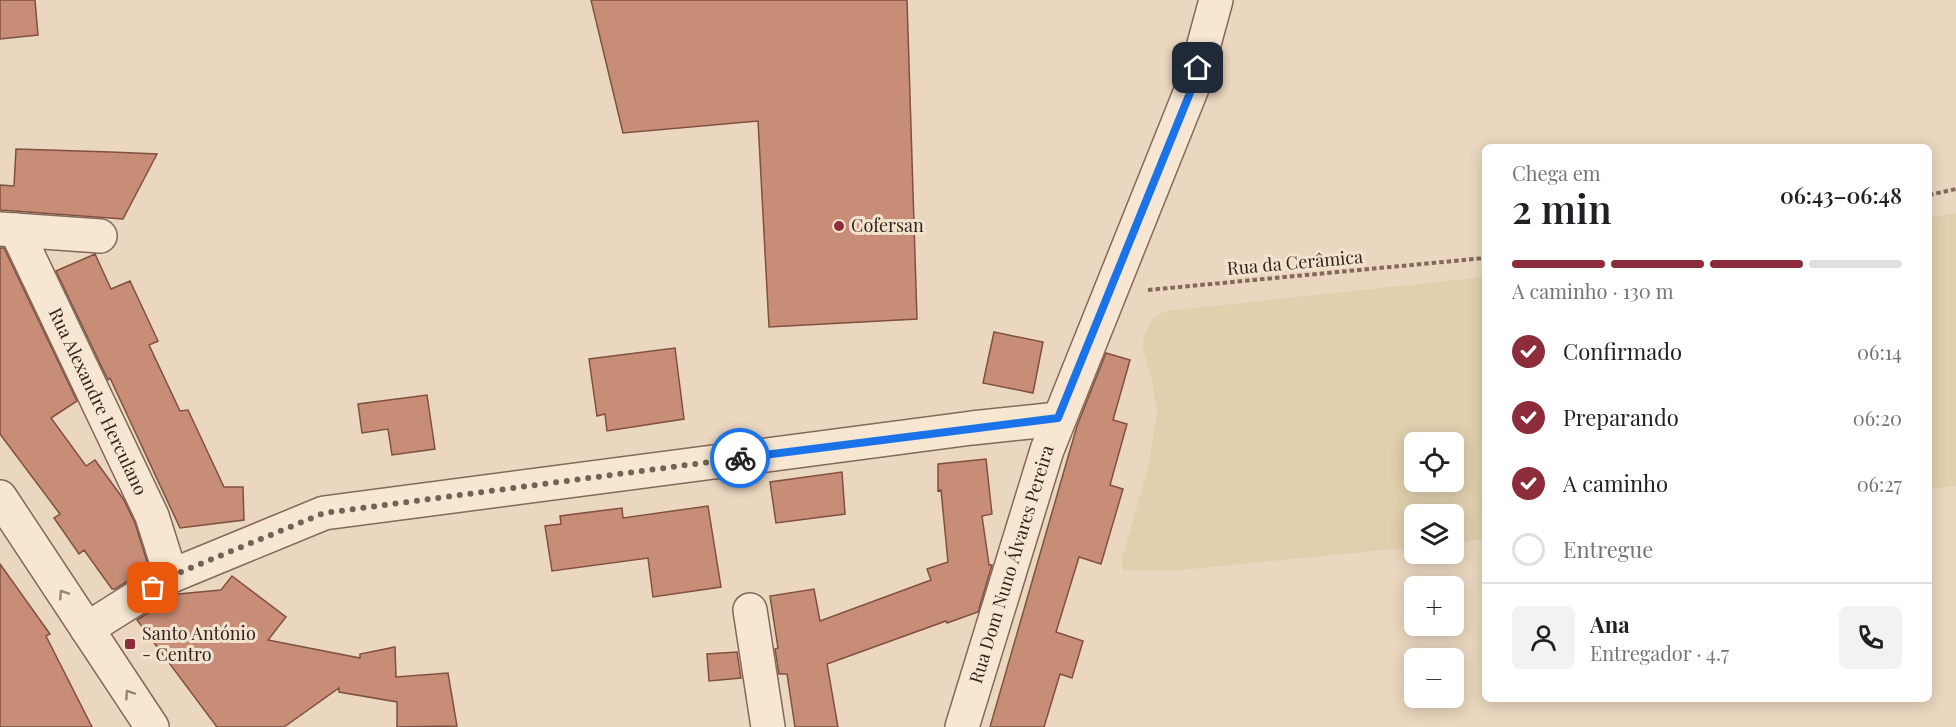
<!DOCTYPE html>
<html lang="pt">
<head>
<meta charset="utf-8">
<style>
	:root { --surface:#fff; --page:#f2f2f2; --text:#202124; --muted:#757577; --line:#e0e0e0; --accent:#8d2c3b }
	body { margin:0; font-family:"Playfair Display",serif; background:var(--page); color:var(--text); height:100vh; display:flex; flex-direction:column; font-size:22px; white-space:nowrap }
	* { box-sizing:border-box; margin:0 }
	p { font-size:20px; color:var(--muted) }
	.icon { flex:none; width:33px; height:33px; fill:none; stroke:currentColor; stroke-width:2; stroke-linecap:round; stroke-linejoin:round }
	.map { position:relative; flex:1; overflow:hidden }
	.panel { position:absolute; left:1482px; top:144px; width:450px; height:558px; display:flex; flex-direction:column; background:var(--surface); border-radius:9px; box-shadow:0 3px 15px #0003 }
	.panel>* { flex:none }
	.controls { position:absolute; left:1404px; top:432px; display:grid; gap:12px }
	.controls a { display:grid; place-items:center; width:60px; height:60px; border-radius:9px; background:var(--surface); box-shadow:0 3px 15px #0003; font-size:30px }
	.pin { position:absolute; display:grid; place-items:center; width:51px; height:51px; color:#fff; margin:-26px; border-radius:12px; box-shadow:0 3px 9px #0006 }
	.courier { position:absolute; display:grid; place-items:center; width:60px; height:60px; margin:-30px; border:4px solid #1a73e8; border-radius:50%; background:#fff; color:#222; box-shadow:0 2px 8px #0007 }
	.head em { font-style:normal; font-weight:600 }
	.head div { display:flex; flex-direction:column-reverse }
	.head { display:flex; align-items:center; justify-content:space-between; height:102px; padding:0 30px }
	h1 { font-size:39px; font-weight:600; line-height:45px }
	.bar { display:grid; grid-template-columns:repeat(4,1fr); gap:9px 6px; align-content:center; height:72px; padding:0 30px }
	.bar i { height:8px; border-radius:4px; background:var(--line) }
	.bar .active { background:var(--accent) }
	.bar p { grid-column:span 4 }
	.line { display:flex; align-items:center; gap:15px; padding:0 30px; border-top:2px solid var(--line) }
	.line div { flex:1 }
	.round { display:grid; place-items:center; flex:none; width:63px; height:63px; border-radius:9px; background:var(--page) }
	ol { padding:0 30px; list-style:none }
	li { display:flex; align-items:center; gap:18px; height:66px }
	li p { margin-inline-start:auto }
	li .icon { padding:6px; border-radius:50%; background:var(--accent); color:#fff; stroke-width:4 }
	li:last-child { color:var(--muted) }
	li i { width:33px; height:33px; border:3px solid var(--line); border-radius:50% }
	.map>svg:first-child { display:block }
	.farmland { fill:#e0d0ad; fill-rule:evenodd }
	.building { fill:#c78d77; stroke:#805040; stroke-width:1.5 }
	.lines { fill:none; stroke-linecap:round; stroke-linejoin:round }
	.minor-casing { stroke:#826959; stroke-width:36 }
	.path { stroke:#826959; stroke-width:4; stroke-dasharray:4.5 3; stroke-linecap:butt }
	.minor { stroke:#f6e6d2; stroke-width:33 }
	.oneway { stroke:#948577 }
	.done { stroke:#736355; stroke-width:6; stroke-dasharray:0 10.8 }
	.route { stroke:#1a73e8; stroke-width:8 }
	.poi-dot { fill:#8d2c3b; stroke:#f3e3ce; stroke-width:2 }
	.labels { text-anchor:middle; stroke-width:6; stroke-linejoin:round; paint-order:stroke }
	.poi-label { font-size:18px; fill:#32241c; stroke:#f3e3ce; text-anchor:start }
	.street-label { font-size:18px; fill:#32241c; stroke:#f3e3ce }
</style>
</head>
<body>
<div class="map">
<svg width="1956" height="727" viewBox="0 0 1956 727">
	<rect width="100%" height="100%" fill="#ebd7bf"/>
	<path class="farmland" d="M1956,213V486L1929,489V218Z
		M1485,277V539L1454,543V514H1414V547L1172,571L1123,570L1122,559L1149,464L1157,413L1152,379L1143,351L1144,337L1149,324L1156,316L1165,311ZM1414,442H1454V482H1414Z"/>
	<path class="building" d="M0,0H35L38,35L0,39Z
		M591,0H907L917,319L769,327L758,121L623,133Z
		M16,149L111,152L157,154L123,219L0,210V185L14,186Z
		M0,248H4L77,401L51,418L86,466L95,460L124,500L135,523L149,568L115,589H112L84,550L79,554L54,518L60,514L0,434Z
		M95,254L111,289L130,281L158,341L149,345L180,411L188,410L224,487H243L244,520L180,528L110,378L108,380L56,271Z
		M994,332L1043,342L1033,393L983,383Z
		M675,348L684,419L607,431L605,414L597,416L589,359Z
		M1106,353L1130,360L1113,420L1127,424L1110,485L1123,489L1101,564L1079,557L1056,632L1083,641L1072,678L1060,674L1044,727H990L1077,426Z
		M427,395L435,449L392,455L388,429L362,433L358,404Z
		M986,459L992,514L982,516L989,565H992L978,612L947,623L946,621L827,664L838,727H795L787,674H779L775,649L778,648L770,596L814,589L820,621L931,580L927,569L948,562L941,490L938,491V464Z
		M842,472L845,514L776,523L770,482Z
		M708,506L721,587L653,597L648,558L552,571L545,526L561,524L560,516L622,508L623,518Z
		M0,564L50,634L46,636L92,727H0Z
		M232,576L286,617L268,640L360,658V654L395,647L396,677L448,673L457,726L397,727V702L339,692V688L284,727H217L137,620L178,594L221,590Z
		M737,652L741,678L709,681L707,654Z"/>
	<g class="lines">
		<g class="minor-casing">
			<g id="minor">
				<path d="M0,229L100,236"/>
				<path id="s1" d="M16,230L152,516L171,576"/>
				<path d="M0,497L152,727"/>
				<path d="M750,610L768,727"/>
				<path d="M87,629L171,576L324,513L972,428L1058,419"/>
				<path id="s2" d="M962,727L1047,450L1192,88L1216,0"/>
			</g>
		</g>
		<path class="path" d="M1929,195L1956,189
			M1148,290L1485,258"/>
		<use href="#minor" class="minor"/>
	</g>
	<defs><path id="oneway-chevron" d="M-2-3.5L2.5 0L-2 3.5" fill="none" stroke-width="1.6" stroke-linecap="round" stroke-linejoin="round" transform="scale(1.5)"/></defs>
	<g class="oneway">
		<use href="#oneway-chevron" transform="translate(63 594) rotate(-123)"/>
		<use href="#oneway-chevron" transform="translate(129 694) rotate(-124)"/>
	</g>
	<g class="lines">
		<path class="done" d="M153,588L171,576L324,513L740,458"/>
		<path class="route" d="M740,458L1058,418L1192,88L1198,68"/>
	</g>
	<g class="poi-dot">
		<circle cx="839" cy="226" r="6"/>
		<rect x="124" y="638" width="12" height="12" rx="3"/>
	</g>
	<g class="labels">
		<g class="poi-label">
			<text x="851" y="232">Cofersan</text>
			<text x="142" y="640">Santo António<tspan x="142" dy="21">- Centro</tspan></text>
		</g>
		<g class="street-label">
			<text transform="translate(1295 263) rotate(-5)" y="6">Rua da Cerâmica</text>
			<text dy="6" stroke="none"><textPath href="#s1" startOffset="190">Rua Alexandre Herculano</textPath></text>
			<text dy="6" stroke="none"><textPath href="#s2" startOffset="170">Rua Dom Nuno Álvares Pereira</textPath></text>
		</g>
	</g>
</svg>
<div class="controls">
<a><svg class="icon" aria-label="locate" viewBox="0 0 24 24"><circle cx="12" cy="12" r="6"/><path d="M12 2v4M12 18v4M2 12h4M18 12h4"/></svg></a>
<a><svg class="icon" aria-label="layers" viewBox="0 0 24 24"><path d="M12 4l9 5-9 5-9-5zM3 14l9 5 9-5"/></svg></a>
<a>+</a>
<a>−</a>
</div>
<div class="pin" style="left:153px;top:588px;background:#ea580c"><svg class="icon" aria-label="bag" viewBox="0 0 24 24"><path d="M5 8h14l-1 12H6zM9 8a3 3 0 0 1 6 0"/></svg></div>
<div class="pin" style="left:1198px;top:68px;background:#1f2937"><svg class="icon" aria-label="home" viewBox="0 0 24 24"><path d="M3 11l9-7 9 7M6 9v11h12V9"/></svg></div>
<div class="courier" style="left:740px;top:458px"><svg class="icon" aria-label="bike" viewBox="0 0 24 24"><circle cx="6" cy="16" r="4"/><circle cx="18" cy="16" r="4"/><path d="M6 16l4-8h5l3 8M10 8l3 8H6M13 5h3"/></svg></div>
<section class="panel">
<div class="head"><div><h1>2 min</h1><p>Chega em</p></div><em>06:43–06:48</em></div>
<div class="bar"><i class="active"></i><i class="active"></i><i class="active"></i><i></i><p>A caminho · 130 m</p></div>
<ol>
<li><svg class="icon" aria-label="check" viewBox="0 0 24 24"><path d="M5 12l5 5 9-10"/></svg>Confirmado<p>06:14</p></li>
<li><svg class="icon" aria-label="check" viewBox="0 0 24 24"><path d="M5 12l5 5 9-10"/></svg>Preparando<p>06:20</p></li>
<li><svg class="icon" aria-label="check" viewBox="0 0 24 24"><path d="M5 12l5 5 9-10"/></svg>A caminho<p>06:27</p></li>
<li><i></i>Entregue</li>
</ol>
<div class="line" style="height:108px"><a class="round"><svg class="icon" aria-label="person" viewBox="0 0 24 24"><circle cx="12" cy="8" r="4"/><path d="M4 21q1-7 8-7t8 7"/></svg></a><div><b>Ana</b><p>Entregador · 4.7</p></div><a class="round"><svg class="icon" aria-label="phone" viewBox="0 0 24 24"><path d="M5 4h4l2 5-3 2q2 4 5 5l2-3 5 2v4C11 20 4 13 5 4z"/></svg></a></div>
</section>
</div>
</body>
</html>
